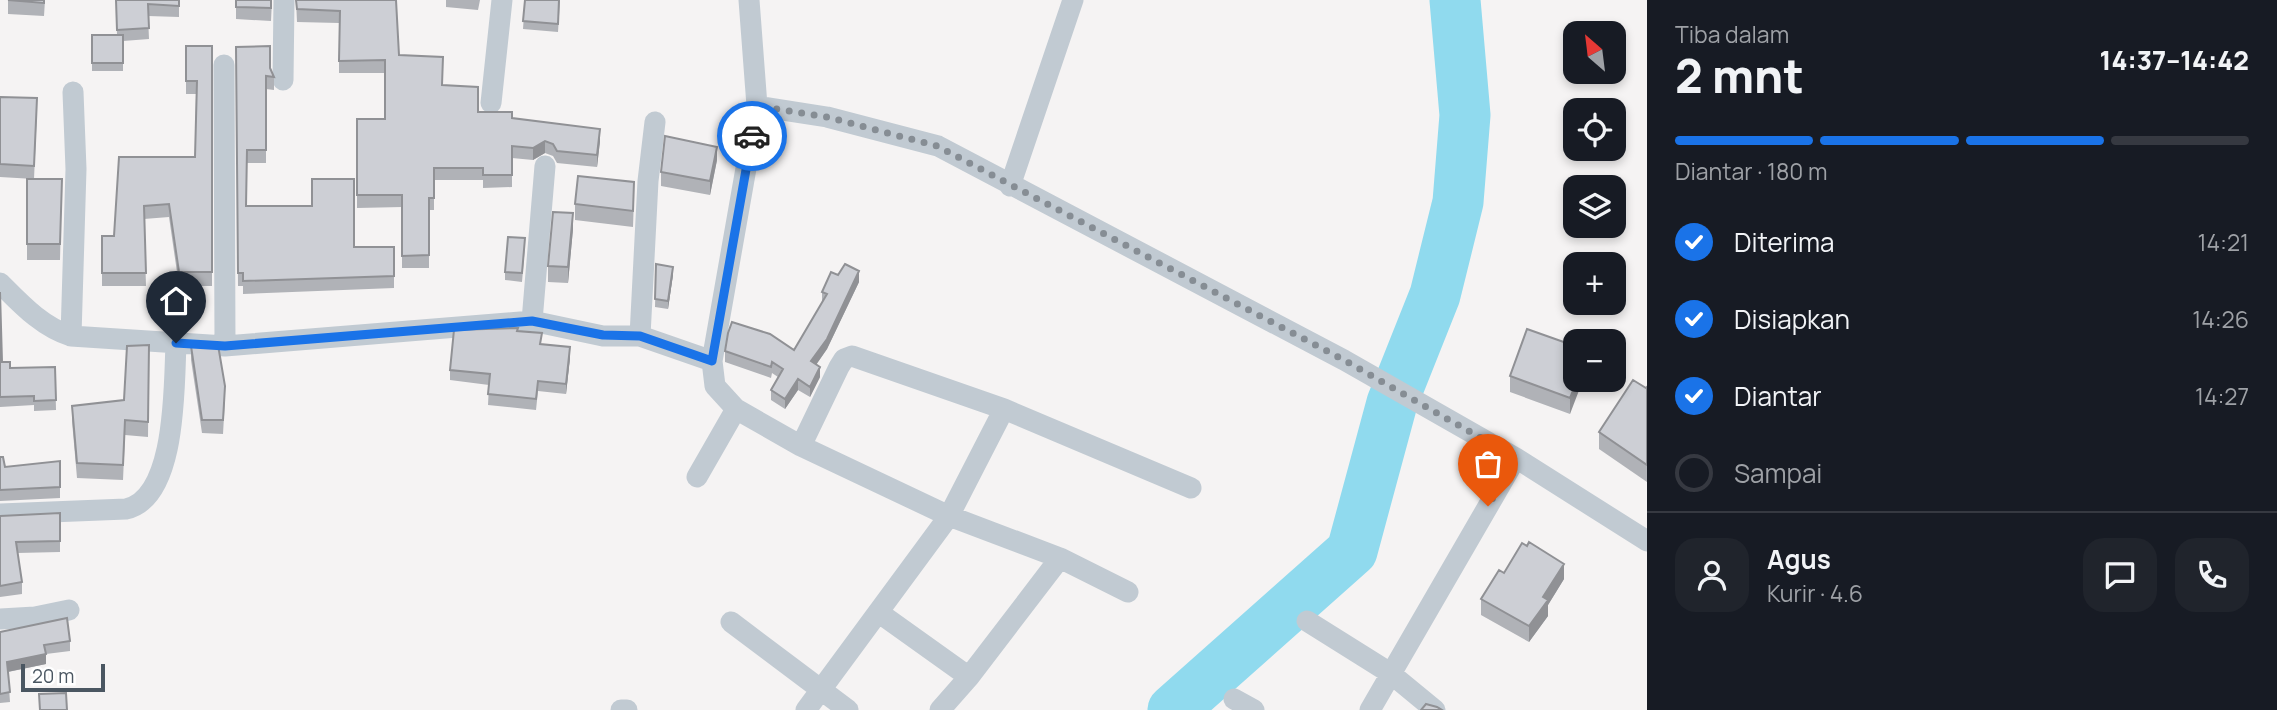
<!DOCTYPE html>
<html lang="id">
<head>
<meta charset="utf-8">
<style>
	:root { --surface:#171b24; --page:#20242c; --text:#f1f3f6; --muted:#9ea1a6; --line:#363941; --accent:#1a73e8 }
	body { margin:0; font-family:Manrope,sans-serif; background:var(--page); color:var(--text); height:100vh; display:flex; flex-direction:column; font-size:26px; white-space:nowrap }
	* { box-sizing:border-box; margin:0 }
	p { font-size:23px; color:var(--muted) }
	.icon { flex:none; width:38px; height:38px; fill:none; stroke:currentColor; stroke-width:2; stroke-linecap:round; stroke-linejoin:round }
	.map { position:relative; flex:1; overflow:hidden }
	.panel { display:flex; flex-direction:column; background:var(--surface); width:630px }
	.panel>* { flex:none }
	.needle { width:46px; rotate:332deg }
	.buttons { position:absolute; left:1563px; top:21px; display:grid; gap:14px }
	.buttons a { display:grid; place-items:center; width:63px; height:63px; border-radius:14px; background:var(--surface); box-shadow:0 4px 10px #0003; font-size:35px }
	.scale { position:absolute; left:21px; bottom:18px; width:84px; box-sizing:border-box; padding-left:7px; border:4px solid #4a5661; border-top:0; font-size:19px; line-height:24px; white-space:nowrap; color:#4a5661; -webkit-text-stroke:5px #fff; paint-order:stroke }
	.pin { position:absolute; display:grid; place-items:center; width:60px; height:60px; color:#fff; margin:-72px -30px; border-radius:50% 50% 50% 0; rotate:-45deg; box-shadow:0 0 7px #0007 }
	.pin .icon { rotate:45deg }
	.courier { position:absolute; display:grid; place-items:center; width:70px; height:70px; margin:-35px; border:5px solid #1a73e8; border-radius:50%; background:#fff; color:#222; box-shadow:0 2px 9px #0007 }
	.summary em { font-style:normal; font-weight:800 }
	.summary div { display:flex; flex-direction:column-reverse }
	.summary { display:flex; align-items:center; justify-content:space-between; height:119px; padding:0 28px }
	h1 { font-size:46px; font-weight:800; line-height:52px }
	.bar { display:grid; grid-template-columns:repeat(4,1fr); gap:10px 7px; align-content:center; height:84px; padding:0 28px }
	.bar i { height:9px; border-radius:5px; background:var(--line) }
	.bar .on { background:var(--accent) }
	.bar p { grid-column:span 4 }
	.line { display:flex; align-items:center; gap:18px; padding:0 28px; border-top:2px solid var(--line) }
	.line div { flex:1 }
	.round { display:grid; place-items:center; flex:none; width:74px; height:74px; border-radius:21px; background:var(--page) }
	ol { padding:0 28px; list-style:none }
	li { display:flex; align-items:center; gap:21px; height:77px }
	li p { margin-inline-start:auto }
	li .icon { padding:7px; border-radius:50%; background:var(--accent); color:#fff; stroke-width:4 }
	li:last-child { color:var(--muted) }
	li i { width:38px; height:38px; border:4px solid var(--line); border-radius:50% }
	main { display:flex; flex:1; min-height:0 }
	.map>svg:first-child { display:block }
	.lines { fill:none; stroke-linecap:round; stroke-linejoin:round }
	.river { stroke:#90daee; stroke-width:51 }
	.minor { stroke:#c1cad2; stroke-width:21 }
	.wall { fill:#b0b2b7 }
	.shaded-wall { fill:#909195 }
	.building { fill:#cdcfd5; stroke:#909195; stroke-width:2 }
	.done { stroke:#868d94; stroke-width:7; stroke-dasharray:0 12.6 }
	.route { stroke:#1a73e8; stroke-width:9 }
</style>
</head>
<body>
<main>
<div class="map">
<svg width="1647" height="710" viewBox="0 0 1647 710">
	<rect width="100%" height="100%" fill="#f5f3f3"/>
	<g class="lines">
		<path class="river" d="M1173,710L1352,551L1392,403L1435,295L1458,202L1465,115L1455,0"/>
		<path class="minor" d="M749,0L757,106L712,361L715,386L736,409L801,446L949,516L1060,558L1128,592
			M224,65L225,346
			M283,80L284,0
			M491,103L502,0
			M757,106L827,117L938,146L1344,360L1516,458
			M1010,186L1073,0
			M0,283C21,304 42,327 71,336L225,346L532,321L603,336H640L712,361
			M532,321L545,166
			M71,336L76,169L73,92
			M640,336L648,181L655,122
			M801,446L839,367L844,359L852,356L1004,409L1191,488
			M697,477L736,409
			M0,514L126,509C177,498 174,384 176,343
			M878,612L969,677L1060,558
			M0,619L35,617L69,610
			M1307,621L1390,673L1435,710
			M731,622L848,710
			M1234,699L1254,710
			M621,710H627
			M806,710L949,516L1004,409
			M940,710L969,677
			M1370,710L1516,458L1647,541"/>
	</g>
	<path class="wall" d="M8,0H45L44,16L8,14Z
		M116,0H179V17L148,16L149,39L123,41V71H92V35H117Z
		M236,0H272L271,21L236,19Z
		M296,0L341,1L399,55L442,85L478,112L512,118L600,141L597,167L557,163L553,156L545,153L533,160L512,158V187L483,188V180H434V210H429V268H402V207L357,208V119H385V73H339V23L297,22Z
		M446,0H480L478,10L446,7Z
		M525,0H560L558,32L523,29Z
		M186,46H212V286H179L169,217L144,219L146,286H102V236H114L119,157H195L196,94H186Z
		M236,47L270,68L274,77V90L266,89V163H247L246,206L354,247H394V288L243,294V286H238Z
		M0,97L37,111L34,179L0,177Z
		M717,160L710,195L661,186V172Z
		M27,179H62L60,260H27Z
		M634,198L633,227L575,220V204Z
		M573,229L568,283L548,282V266Z
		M525,246L522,282L505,280V272Z
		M656,264L673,275L668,309L655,307Z
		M838,275L859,282L827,349L816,365L820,377L810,397L798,390L785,409L771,400V390L778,377L772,373L771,378L725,362V351L794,350L822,303V292Z
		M0,292L2,362L10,368L55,367L56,410L34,411V405L0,407Z
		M518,331L542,344L570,358L566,394L538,391L536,410L488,405L489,385L450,380V370Z
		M149,345L148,437L125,435L123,480L77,478L72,421V406L124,400Z
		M191,346L225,399L223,434L202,433L191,360Z
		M1575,346L1570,414L1510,392V376Z
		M1647,387V482L1599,449V432Z
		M0,457L5,467L60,461V498L0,501Z
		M60,513V552L17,553L22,582V594L0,597V516Z
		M1504,573L1564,579L1548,605V616L1529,642L1481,615V599Z
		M0,632L70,641V651L46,654V664L8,672L10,702L0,703Z"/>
	<path class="shaded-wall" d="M600,129V141L597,167V155Z
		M545,141V153L533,160V148Z
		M717,147V160L710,195V181Z
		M573,213V229L568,283V267Z
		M673,267V275L668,309V301Z
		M859,271V282L827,349L811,372V361Z
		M570,347V358L566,394V384Z
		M820,367V377L810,397V387Z
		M798,379V390L785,409V399Z
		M1577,380H1583L1570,414V398Z
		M1564,564V579L1548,605V616L1529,642V626L1543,597Z
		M46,654V664L7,672V662Z"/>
	<path class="building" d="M8,0H44V3Z
		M116,0H179V6L148,4L149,28L117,30Z
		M236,0H271V8L236,7Z
		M296,0H396L399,55L443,57L442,85L478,87V112H512V118L600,129L597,155L557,151L553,144L545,141L533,148L512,146V175H483V168H434V198H429V255L402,256V195H357V119H385V60L339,61L340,11L297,9Z
		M525,0H559L558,24L523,21Z
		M92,35H123V63H92Z
		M186,46H212V272H179L169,204L144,206L146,273H102V236H114L119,157H195L197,81H186Z
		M270,46V68L274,77L266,76V150H247L246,206H312V179H354V247H394V276L243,281V273H238L236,47Z
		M0,97L37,98L34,166L0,164Z
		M665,136L717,147L710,181L661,172Z
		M578,176L634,182L633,211L575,204Z
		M27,179H62L60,244H27Z
		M553,212L573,213L568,267L548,266Z
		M508,237L525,238L522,273L505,272Z
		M656,264L673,267L668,301L655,299Z
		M845,264L859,271L827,339L811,361L820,367L810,387L798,379L785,399L771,390L783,369L772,362L771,367L725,351L728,333L732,322L770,334L794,350L827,294L822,292L831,272L838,275Z
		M0,292L2,362H10V368L55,367L56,400L34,401V396L0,397Z
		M518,328L517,331L542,333L540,344L570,347L566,384L538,381L536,399L488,394L490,374L450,370L454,330Z
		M1527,329L1575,346V380H1577L1570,398L1510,376Z
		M149,345L148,422L125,420L123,465L77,463L72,406L124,400L127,346Z
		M218,345L225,386L223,420H202L191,346Z
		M1633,380L1646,388L1647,387V465L1599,432Z
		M0,457H3L5,467L60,461V487L0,490Z
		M60,513V541L16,542L22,582L0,586V516Z
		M1529,542L1564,564L1543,597L1548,600L1529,626L1481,599L1499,570L1504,573L1522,543L1527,546Z
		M67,618L70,641L44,645L46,654L7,662L10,692L0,694V632Z
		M66,693L67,710H40L39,694Z
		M1426,704L1437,707L1442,710H1421Z"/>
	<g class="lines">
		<path class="done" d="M752,136L757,106L827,117L937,146L1344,360L1516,458L1488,506"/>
		<path class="route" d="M176,343L225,346L532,321L603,335L640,336L712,361L752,136"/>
	</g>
</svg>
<div class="buttons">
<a><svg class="needle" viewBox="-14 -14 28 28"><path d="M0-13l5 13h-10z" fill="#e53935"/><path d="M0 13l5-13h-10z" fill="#9ea1a6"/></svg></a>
<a><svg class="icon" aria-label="locate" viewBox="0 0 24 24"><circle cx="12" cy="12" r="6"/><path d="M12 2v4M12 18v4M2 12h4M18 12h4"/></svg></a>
<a><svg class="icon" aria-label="layers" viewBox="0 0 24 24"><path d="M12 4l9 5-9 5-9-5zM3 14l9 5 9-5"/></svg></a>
<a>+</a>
<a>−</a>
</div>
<div class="scale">20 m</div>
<div class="pin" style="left:1488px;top:506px;background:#ea580c"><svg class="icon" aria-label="bag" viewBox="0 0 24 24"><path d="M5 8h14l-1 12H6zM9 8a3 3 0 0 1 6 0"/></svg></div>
<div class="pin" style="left:176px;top:343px;background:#1f2937"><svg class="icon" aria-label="home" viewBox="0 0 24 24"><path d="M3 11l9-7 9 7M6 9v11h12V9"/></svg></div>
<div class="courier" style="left:752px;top:136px"><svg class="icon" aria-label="car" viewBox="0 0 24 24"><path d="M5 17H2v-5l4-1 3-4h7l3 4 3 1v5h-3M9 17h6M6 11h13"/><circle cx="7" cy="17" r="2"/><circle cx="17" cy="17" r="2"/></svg></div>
</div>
<section class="panel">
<div class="summary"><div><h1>2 mnt</h1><p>Tiba dalam</p></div><em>14:37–14:42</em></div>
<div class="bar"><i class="on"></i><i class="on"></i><i class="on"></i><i></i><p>Diantar · 180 m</p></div>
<ol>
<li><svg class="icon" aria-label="check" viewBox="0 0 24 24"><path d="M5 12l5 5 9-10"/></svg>Diterima<p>14:21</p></li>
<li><svg class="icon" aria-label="check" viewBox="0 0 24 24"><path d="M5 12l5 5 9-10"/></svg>Disiapkan<p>14:26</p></li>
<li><svg class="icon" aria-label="check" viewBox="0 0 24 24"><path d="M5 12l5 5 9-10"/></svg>Diantar<p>14:27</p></li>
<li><i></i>Sampai</li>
</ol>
<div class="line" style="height:126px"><a class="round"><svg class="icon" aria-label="person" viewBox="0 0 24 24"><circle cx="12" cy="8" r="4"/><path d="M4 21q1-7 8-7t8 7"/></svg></a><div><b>Agus</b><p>Kurir · 4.6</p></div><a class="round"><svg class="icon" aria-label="chat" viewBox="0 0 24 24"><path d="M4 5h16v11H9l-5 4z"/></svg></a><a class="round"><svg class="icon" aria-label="phone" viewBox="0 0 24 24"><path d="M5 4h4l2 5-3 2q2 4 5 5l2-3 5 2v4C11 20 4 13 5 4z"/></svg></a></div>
</section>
</main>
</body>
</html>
